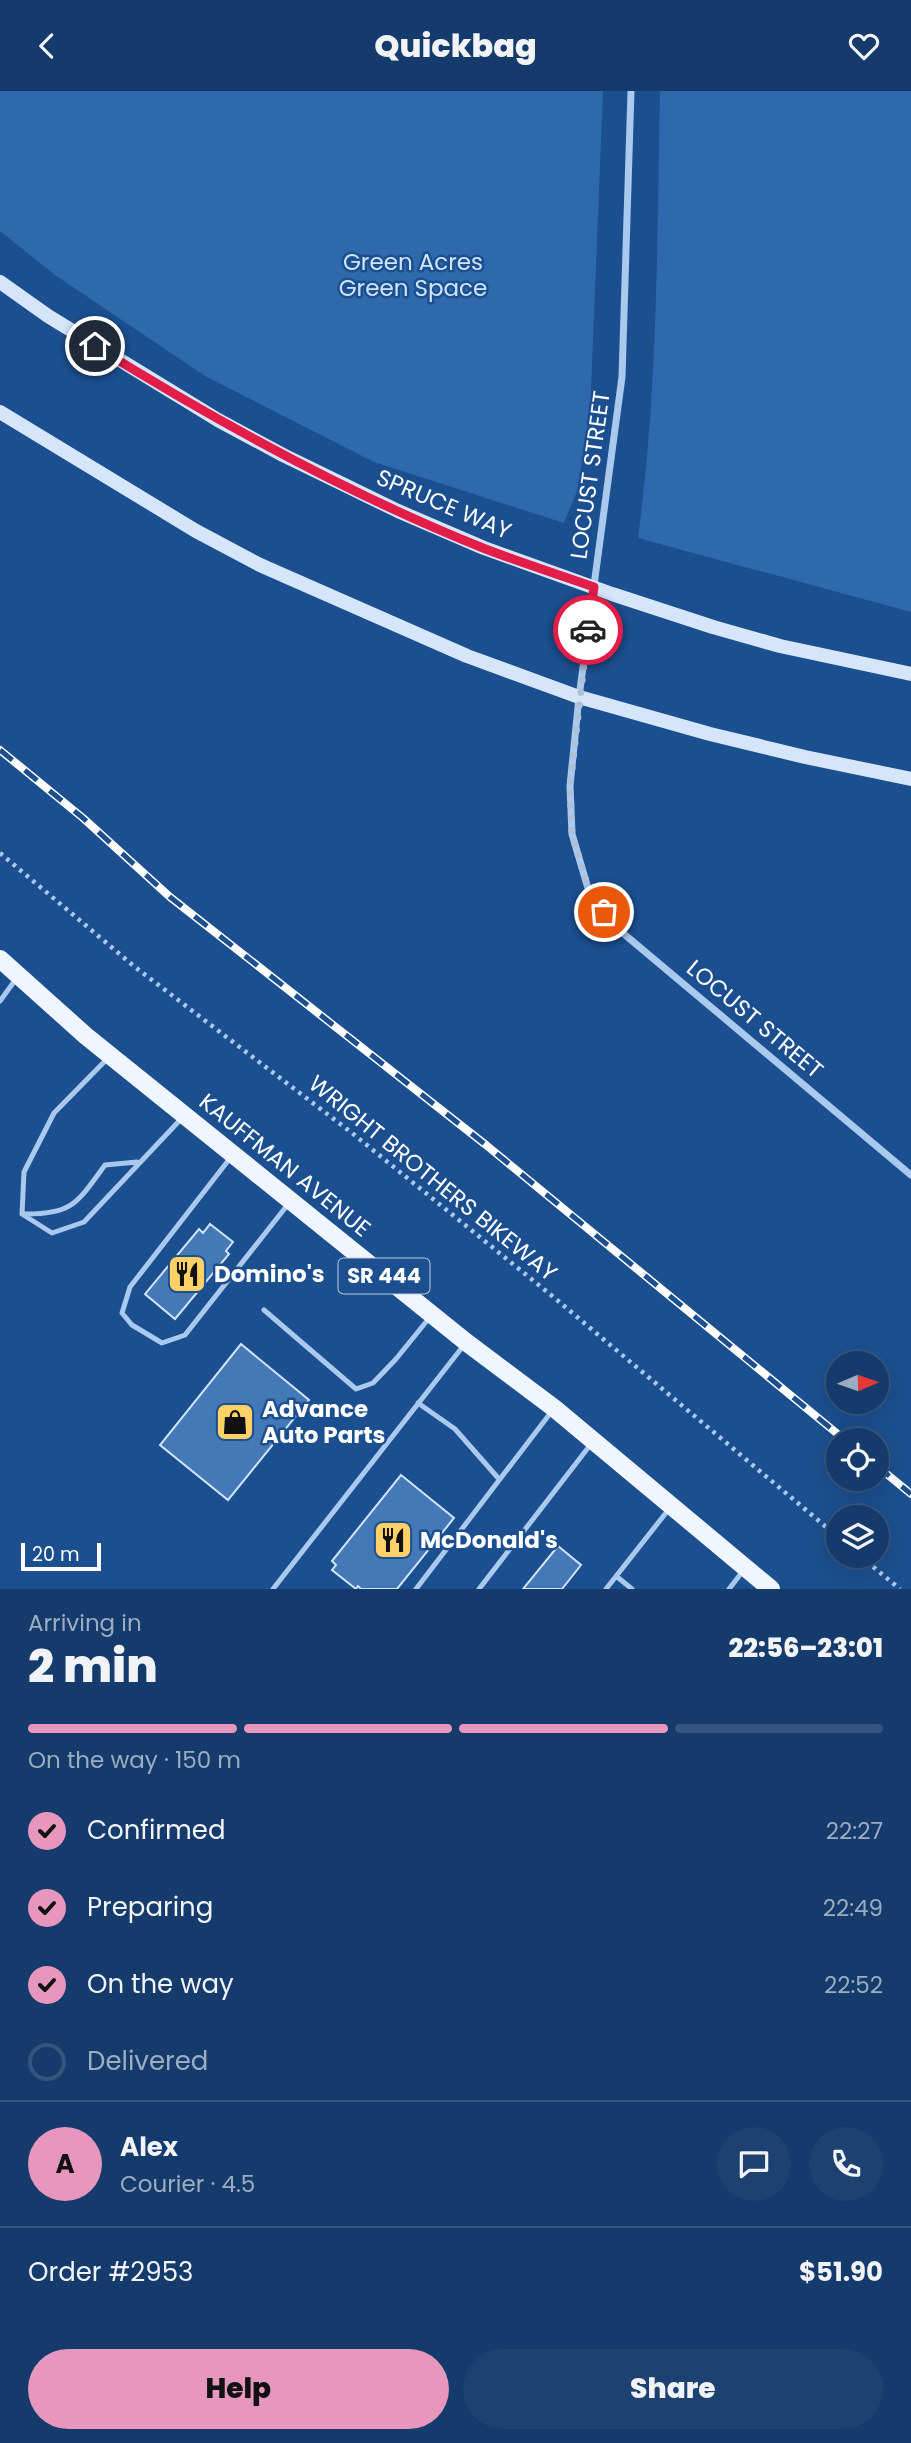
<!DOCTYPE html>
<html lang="en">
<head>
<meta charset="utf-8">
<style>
	:root { --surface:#143b6b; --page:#1d4271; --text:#f1f3f6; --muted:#9dadc1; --line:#33557e; --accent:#e797bd }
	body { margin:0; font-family:Poppins,sans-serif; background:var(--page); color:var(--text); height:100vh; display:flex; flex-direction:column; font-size:26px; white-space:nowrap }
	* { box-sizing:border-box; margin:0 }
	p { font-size:23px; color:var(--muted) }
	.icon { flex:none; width:38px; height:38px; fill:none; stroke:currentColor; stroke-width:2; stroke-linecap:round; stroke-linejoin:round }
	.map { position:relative; height:1498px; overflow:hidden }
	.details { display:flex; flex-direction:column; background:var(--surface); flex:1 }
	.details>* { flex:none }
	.needle { width:46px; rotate:88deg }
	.tools { position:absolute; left:826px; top:1260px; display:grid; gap:14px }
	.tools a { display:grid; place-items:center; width:63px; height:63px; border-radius:50%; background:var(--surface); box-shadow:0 7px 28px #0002,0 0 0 2px var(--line); font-size:35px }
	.scale { position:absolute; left:21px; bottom:18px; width:80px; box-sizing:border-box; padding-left:7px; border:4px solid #fff; border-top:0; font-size:19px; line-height:24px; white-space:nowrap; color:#fff; -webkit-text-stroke:5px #1b4f8f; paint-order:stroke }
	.pin { position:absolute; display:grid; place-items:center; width:60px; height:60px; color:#fff; margin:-30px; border:4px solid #fff; border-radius:50%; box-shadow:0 2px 7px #0007 }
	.courier { position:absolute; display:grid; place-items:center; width:70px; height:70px; margin:-35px; border:5px solid #e11d48; border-radius:50%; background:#fff; color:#222; box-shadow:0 2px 9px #0007 }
	.headline em { font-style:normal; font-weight:800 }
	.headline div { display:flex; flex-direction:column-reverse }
	.headline { display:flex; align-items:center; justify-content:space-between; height:119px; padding:0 28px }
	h1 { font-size:46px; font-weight:800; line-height:52px }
	.bar { display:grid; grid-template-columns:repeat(4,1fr); gap:10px 7px; align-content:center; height:84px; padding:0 28px }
	.bar i { height:9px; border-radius:5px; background:var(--line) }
	.bar .on { background:var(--accent) }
	.bar p { grid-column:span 4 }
	.line { display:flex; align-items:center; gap:18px; padding:0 28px; border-top:2px solid var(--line) }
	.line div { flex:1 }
	.round { display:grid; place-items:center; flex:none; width:74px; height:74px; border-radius:37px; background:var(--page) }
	ol { padding:0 28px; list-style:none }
	li { display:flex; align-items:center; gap:21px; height:77px }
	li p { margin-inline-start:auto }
	li .icon { padding:7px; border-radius:50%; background:var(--accent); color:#111; stroke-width:4 }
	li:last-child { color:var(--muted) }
	li i { width:38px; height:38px; border:4px solid var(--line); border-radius:50% }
	.cta { display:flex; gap:14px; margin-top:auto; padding:14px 28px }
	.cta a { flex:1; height:80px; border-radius:42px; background:var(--accent); color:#111; font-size:28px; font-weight:800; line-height:80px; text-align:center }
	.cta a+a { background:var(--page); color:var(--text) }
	header { display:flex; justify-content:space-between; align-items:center; height:91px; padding:0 28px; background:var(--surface); font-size:32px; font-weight:800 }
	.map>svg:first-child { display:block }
	.green { fill:#2e69ad }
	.building { fill:#4478b7; stroke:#cfe3fa; stroke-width:2 }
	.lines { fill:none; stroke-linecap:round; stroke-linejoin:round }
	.path { stroke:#a9c9ee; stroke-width:4.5; stroke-dasharray:3.5 5; stroke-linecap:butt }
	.lane { stroke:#a9c9ee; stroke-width:5 }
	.street { stroke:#a9c9ee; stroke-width:7 }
	.secondary { stroke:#d6e6fa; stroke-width:14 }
	.primary { stroke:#f0f6ff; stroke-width:18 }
	.rail-casing { stroke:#fff; stroke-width:8 }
	.rail { stroke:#1b4f8f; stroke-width:5; stroke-dasharray:16; stroke-linecap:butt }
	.done { stroke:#afc1d8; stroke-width:7; stroke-dasharray:0 12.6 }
	.route { stroke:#e11d48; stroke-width:9 }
	.labels { text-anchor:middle; stroke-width:5; stroke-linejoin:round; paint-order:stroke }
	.shield { fill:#1b4f8f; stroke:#bbcadd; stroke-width:2 }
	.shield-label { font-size:21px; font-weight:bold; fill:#fff }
	.park-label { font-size:23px; fill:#cfe3fa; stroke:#1b4f8f }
	.street-label { font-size:23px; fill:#fff; stroke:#1b4f8f }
	.poi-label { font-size:23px; font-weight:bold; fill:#fff; stroke:#1b4f8f; text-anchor:start }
</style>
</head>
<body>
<header><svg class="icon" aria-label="back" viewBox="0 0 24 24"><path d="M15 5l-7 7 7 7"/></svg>Quickbag<svg class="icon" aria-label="heart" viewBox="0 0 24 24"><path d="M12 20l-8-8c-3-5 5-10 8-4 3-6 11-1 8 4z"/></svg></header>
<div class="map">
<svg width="911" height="1498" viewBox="0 0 911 1498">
	<rect width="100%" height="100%" fill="#1b4f8f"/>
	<path class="green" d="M0,0H603L590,324L577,400L564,432L374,371L205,285L55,184L0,140Z
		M660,0H911V521L638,447C658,299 657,149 660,0Z"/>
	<path class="building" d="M210,1133L233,1151L226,1160L229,1163L175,1228L145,1203L199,1138L203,1142Z
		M241,1253L309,1309L228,1409L160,1354Z
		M401,1384L454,1427L397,1498H361L358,1495L356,1498L332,1479L336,1474L332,1470Z
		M558,1455L581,1474L562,1498H523Z"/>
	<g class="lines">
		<path class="path" d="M0,762L135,876L352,1042L551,1204L838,1446
			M860,1465L900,1498"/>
		<path class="lane" d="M0,910L16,888
			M108,967L54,1022L24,1081L22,1123L52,1142L84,1131L181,1028
			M231,1066L130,1196L122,1222L132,1234L162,1252L185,1244L289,1112
			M22,1123C73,1124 77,1112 105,1074L137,1071
			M264,1219L356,1298L373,1292L396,1268L430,1226
			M418,1312L455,1338L499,1388
			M616,1485L632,1498
			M273,1498L464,1254
			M416,1498L552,1320
			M479,1498L591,1353
			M606,1498L669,1418
			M729,1498L743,1480"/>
		<path class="street" d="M631,0L622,286L579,606L570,695L572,743L590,804L618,838L911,1084"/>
		<path class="secondary" d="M0,191L48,225L218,329L283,364L398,420L484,457L612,503L713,536L780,555L911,583
			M0,321L196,440L260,474L467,565L579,606L710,643L805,666L911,688"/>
		<path class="primary" d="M0,868L86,945L466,1251L554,1317L771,1498"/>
		<g class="rail-casing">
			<path id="rail" d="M0,659L83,727L170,806L486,1054L845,1349
				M877,1375L911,1403"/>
		</g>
		<use href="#rail" class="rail"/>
	</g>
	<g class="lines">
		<path class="done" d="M588,539L570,695L572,743L590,804L604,821"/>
		<path class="route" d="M95,255C219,332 348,403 483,457C519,471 557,483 594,496L588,539"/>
	</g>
	<defs>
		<g id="restaurant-square" transform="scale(2.0125)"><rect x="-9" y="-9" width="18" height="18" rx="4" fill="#ffd166" stroke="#1b4f8f"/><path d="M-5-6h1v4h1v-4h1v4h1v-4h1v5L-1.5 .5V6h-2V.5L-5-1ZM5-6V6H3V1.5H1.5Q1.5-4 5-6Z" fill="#111"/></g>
		<g id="shop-square" transform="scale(2.0125)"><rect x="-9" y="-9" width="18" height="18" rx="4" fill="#ffd166" stroke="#1b4f8f"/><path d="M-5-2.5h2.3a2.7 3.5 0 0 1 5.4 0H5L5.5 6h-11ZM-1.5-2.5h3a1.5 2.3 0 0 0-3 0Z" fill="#111"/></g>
	</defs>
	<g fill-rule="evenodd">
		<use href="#restaurant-square" x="187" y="1183"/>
		<use href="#shop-square" x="235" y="1331"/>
		<use href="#restaurant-square" x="393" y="1449"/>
	</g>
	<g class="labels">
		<rect class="shield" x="338.5" y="1167.5" width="91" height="35" rx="5"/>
		<g class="shield-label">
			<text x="384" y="1192">SR 444</text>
		</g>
		<g class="park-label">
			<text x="413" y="179">Green Acres<tspan x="413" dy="26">Green Space</tspan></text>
		</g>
		<g class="street-label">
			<text transform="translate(590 384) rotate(-82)" y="8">LOCUST STREET</text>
			<text transform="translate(444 413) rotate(23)" y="8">SPRUCE WAY</text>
			<text transform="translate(755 928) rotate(40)" y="8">LOCUST STREET</text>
			<text transform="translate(285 1074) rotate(39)" y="8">KAUFFMAN AVENUE</text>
			<text transform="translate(433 1087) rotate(39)" y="8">WRIGHT BROTHERS BIKEWAY</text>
		</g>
		<g class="poi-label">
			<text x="214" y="1191">Domino's</text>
			<text x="262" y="1326">Advance<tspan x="262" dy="26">Auto Parts</tspan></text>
			<text x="420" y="1457">McDonald's</text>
		</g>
	</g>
</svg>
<div class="tools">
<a><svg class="needle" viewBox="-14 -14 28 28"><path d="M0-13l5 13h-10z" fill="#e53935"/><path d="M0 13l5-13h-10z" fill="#9dadc1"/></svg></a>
<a><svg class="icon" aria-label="locate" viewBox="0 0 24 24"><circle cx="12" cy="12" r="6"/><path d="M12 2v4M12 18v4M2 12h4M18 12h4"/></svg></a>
<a><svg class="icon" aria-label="layers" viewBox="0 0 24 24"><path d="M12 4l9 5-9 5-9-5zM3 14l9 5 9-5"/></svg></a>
</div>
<div class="scale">20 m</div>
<div class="pin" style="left:604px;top:821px;background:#ea580c"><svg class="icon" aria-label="bag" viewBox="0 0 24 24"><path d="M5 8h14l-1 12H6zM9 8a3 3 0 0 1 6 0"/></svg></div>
<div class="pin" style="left:95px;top:255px;background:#1f2937"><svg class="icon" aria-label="home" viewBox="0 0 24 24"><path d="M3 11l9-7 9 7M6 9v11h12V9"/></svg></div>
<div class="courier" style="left:588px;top:539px"><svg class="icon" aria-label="car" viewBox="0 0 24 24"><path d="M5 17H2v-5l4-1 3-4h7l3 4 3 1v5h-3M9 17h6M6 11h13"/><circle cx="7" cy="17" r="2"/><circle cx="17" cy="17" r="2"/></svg></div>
</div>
<section class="details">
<div class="headline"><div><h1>2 min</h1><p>Arriving in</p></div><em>22:56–23:01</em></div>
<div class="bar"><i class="on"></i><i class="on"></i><i class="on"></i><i></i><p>On the way · 150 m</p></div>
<ol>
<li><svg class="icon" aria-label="check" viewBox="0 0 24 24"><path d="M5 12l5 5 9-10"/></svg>Confirmed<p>22:27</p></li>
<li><svg class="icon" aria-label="check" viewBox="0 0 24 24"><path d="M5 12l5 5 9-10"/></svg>Preparing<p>22:49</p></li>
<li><svg class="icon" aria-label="check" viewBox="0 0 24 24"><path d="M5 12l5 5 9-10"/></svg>On the way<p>22:52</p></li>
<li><i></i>Delivered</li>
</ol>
<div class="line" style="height:126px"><b class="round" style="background:var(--accent);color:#111">A</b><div><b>Alex</b><p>Courier · 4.5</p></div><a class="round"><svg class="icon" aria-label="chat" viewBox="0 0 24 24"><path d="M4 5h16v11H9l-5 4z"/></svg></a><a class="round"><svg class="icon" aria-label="phone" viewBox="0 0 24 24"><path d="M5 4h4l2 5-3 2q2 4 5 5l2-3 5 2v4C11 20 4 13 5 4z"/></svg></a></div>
<div class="line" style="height:91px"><div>Order #2953</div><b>$51.90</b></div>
<div class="cta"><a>Help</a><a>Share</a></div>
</section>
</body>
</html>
